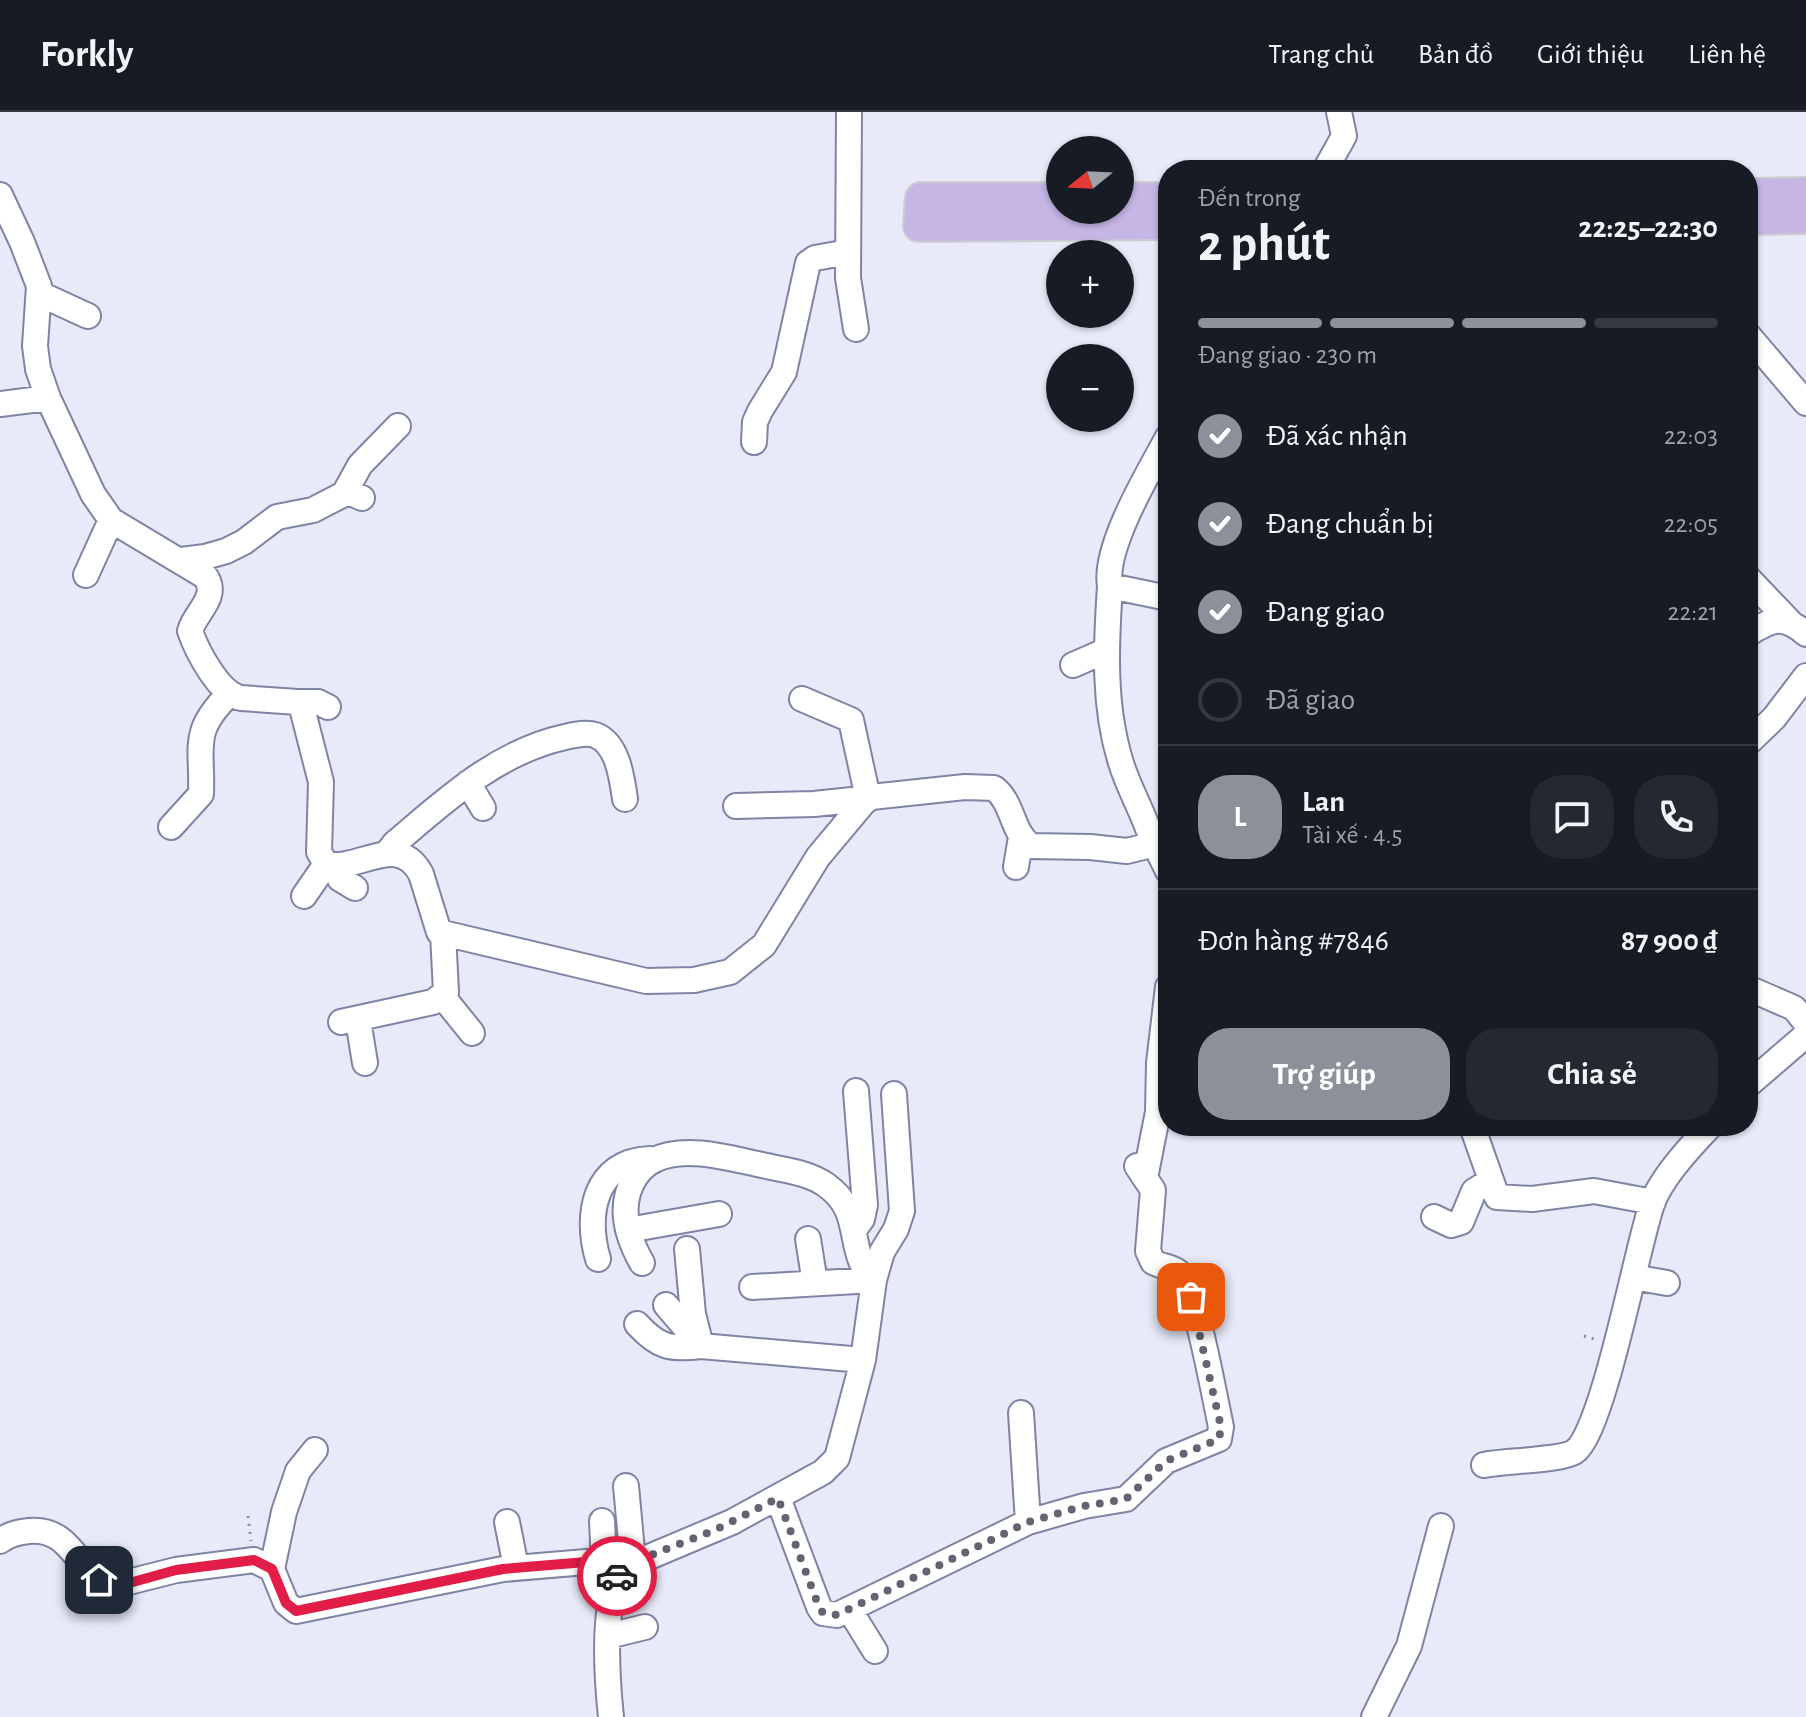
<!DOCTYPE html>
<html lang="vi">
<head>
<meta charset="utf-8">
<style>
	:root { --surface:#171b24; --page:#242831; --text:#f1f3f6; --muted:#9ea1a6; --line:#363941; --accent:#8c9099 }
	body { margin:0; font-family:"Alegreya Sans",sans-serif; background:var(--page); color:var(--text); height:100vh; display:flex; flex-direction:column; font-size:30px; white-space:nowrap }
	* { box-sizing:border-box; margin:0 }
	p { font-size:26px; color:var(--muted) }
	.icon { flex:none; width:44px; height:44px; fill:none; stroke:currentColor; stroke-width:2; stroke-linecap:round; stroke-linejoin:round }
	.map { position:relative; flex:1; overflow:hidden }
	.side { position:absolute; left:1158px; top:48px; width:600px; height:976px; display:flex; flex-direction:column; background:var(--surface); border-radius:32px; box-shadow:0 2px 6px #0004 }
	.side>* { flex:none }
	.needle { width:52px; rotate:252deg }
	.controls { position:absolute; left:1046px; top:24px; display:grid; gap:16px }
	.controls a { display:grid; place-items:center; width:88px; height:88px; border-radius:50%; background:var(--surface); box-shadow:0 2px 6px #0004; font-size:40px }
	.pin { position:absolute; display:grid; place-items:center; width:68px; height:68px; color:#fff; margin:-34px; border-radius:16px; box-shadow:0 4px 12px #0006 }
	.courier { position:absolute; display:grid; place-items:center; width:80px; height:80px; margin:-40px; border:6px solid #e11d48; border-radius:50%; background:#fff; color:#222; box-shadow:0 2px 10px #0007 }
	.head em { font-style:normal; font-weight:700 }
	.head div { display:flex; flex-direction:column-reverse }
	.head { display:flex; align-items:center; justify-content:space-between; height:136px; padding:0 40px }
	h1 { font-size:52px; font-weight:700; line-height:60px }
	.bar { display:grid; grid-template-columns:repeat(4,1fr); gap:12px 8px; align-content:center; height:96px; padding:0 40px }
	.bar i { height:10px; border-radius:6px; background:var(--line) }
	.bar .selected { background:var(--accent) }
	.bar p { grid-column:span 4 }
	.line { display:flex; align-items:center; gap:20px; padding:0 40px; border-top:2px solid var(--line) }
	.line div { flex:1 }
	.round { display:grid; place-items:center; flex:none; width:84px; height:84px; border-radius:32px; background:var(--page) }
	ol { padding:0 40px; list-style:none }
	li { display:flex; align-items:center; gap:24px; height:88px }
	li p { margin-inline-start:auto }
	li .icon { padding:8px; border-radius:50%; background:var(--accent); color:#fff; stroke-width:4 }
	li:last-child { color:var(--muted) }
	li i { width:44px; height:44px; border:4px solid var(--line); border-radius:50% }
	.primary-button { display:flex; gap:16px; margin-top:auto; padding:16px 40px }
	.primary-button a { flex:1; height:92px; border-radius:32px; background:var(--accent); color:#fff; font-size:32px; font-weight:700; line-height:92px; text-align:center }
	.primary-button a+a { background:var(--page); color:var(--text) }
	header { display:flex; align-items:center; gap:48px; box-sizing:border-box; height:112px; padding:0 40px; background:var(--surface); border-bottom:2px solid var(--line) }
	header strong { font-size:38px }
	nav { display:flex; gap:44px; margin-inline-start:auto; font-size:28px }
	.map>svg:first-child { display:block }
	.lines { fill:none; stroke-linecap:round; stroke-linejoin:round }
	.minor-casing { stroke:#7f84a4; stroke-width:28 }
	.major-casing { stroke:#cdcdd0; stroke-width:34 }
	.path { stroke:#888a98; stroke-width:3; stroke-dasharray:2 6; stroke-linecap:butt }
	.minor { stroke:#fff; stroke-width:24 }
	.major { stroke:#c5b6e5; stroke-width:30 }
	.done { stroke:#626472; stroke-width:8; stroke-dasharray:0 14.4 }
	.route { stroke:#e11d48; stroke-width:10 }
</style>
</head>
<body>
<header>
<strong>Forkly</strong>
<nav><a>Trang chủ</a><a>Bản đồ</a><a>Giới thiệu</a><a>Liên hệ</a></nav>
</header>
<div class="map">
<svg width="1806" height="1605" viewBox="0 0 1806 1605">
	<rect width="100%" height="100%" fill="#e8eaf9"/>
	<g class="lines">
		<g class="minor-casing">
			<path id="minor" d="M849,0L848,166L856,217
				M1325,58L1344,24L1339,0
				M0,83L22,130L39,174L35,234L38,257L48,286L93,382L111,408L206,465C219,486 195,500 190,519C197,539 219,582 241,586L298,590L302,596L321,670L319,740L326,752C359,760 398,719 421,762L439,820L443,821L446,880L433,890L341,910
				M40,182L88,204
				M1748,223L1806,291
				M0,292L48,286
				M754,330L755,310L760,299L784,260L808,151L815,146L848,140
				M344,382L360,353L398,314
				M181,448L205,445L226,439L244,430L277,405L313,398L344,382H353L362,386
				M86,463L111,408
				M1748,466L1790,510
				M1110,474L1168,486
				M1748,522C1772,507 1783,502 1806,522
				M1073,553L1105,539
				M802,587L851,608L866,677L871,685
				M298,590H318L328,595
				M1748,631L1774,606L1806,564
				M468,671L483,696
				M736,694L814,692L852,688L864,690
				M171,715L201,682C203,634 190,621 229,582
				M1151,725L1168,759
				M387,741L395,731C447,687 497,640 565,625C574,623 586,620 595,623C618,631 622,667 625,687
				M340,753V767L355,776
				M1016,755L1021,725
				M304,784L326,752
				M443,821L646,869L694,868L730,860L764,833L818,745L864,690L871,685L965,675L994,676C1014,691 1011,720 1031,734L1090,735L1127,739L1147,734L1151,725C1143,700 1129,677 1121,651C1103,594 1106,533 1110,474C1103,436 1149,360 1168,325
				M1748,876L1794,896L1806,911
				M443,885L472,921
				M358,908L365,951
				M1748,973L1806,923
				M1472,1014L1497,1085L1532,1087L1594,1079L1653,1090
				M1145,1066L1158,1000L1159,951L1168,875
				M1434,1105L1451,1113L1461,1110L1474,1079L1490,1069
				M628,1118L719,1102
				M854,1118L862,1107L865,1093L856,979
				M808,1127L815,1171
				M598,1147C585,1103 594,1049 650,1047
				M642,1151C630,1130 621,1105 628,1081C646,1022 716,1043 762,1053C783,1058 808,1060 826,1073C866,1101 844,1139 874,1168
				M1633,1165L1667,1171
				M752,1175L874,1168
				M666,1193L701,1234L863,1248
				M637,1212C658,1235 670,1238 701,1234L693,1202L687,1137
				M1021,1301L1028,1410
				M1484,1353C1503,1349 1562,1348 1574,1340C1603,1322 1637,1134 1652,1092C1661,1066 1691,1034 1710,1014
				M626,1374L633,1450
				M778,1386L819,1495L823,1501L837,1503L1028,1410L1084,1394L1126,1387L1166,1349L1219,1327L1221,1315C1215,1287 1196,1180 1181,1163C1175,1155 1162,1155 1153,1150L1148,1139L1153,1078L1137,1054
				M602,1409L604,1451
				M507,1410L516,1455
				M0,1429C9,1422 18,1420 29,1419C72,1415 77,1460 109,1475L176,1458L254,1448L272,1457L286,1491L296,1499L503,1457L598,1449L609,1455L616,1466
				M89,1456L114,1449
				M272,1457L284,1400L298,1359L315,1338
				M849,1497L875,1539
				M608,1524L645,1515
				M611,1605C607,1567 601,1487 623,1456L732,1410L823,1360L837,1346L863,1248L874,1168L882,1140L896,1117L902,1099L894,982
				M1374,1605L1409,1534L1441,1414"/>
		</g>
		<g class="major-casing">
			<path id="major" d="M1748,82L1806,81
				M1060,86H921L919,114L1168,112
				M1120,86H1168
				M1748,107L1806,106"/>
		</g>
		<path class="path" d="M1584,1224L1597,1228
			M248,1404L251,1429"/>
		<use href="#minor" class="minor"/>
		<use href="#major" class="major"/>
	</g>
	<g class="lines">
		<path class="done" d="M617,1464L623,1456L633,1450L715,1418L778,1386L819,1495L823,1501L837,1503L1028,1410L1084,1394L1126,1387L1166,1349L1219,1327L1221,1315L1191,1185"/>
		<path class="route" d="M99,1468L109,1475H115L176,1458L254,1448L272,1457L286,1491L296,1499L503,1457L598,1449L617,1464"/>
	</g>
</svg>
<div class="controls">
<a><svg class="needle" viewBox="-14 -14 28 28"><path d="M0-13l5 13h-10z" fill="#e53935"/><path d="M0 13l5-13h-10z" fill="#9ea1a6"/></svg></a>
<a>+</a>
<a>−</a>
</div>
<div class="pin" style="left:1191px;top:1185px;background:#ea580c"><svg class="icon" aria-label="bag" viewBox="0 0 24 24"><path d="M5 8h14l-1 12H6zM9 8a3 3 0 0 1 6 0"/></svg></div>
<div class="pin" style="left:99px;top:1468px;background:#1f2937"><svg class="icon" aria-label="home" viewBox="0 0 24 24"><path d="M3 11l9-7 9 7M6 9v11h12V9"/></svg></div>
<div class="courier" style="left:617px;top:1464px"><svg class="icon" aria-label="car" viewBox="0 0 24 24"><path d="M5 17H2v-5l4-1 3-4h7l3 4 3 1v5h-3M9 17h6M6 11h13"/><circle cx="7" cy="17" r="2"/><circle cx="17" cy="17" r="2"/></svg></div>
<section class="side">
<div class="head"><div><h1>2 phút</h1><p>Đến trong</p></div><em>22:25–22:30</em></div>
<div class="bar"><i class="selected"></i><i class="selected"></i><i class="selected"></i><i></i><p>Đang giao · 230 m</p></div>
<ol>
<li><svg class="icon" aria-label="check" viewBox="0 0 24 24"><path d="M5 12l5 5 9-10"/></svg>Đã xác nhận<p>22:03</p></li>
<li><svg class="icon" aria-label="check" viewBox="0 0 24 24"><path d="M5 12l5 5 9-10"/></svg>Đang chuẩn bị<p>22:05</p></li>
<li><svg class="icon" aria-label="check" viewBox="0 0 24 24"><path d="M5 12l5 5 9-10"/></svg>Đang giao<p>22:21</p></li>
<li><i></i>Đã giao</li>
</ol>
<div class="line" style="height:144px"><b class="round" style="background:var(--accent);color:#fff">L</b><div><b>Lan</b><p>Tài xế · 4.5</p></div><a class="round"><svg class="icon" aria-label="chat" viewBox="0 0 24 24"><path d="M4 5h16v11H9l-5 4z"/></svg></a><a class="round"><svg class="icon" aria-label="phone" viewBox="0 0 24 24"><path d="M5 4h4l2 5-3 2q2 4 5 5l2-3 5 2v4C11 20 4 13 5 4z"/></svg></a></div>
<div class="line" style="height:104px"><div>Đơn hàng #7846</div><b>87 900 ₫</b></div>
<div class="primary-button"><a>Trợ giúp</a><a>Chia sẻ</a></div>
</section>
</div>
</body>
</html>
